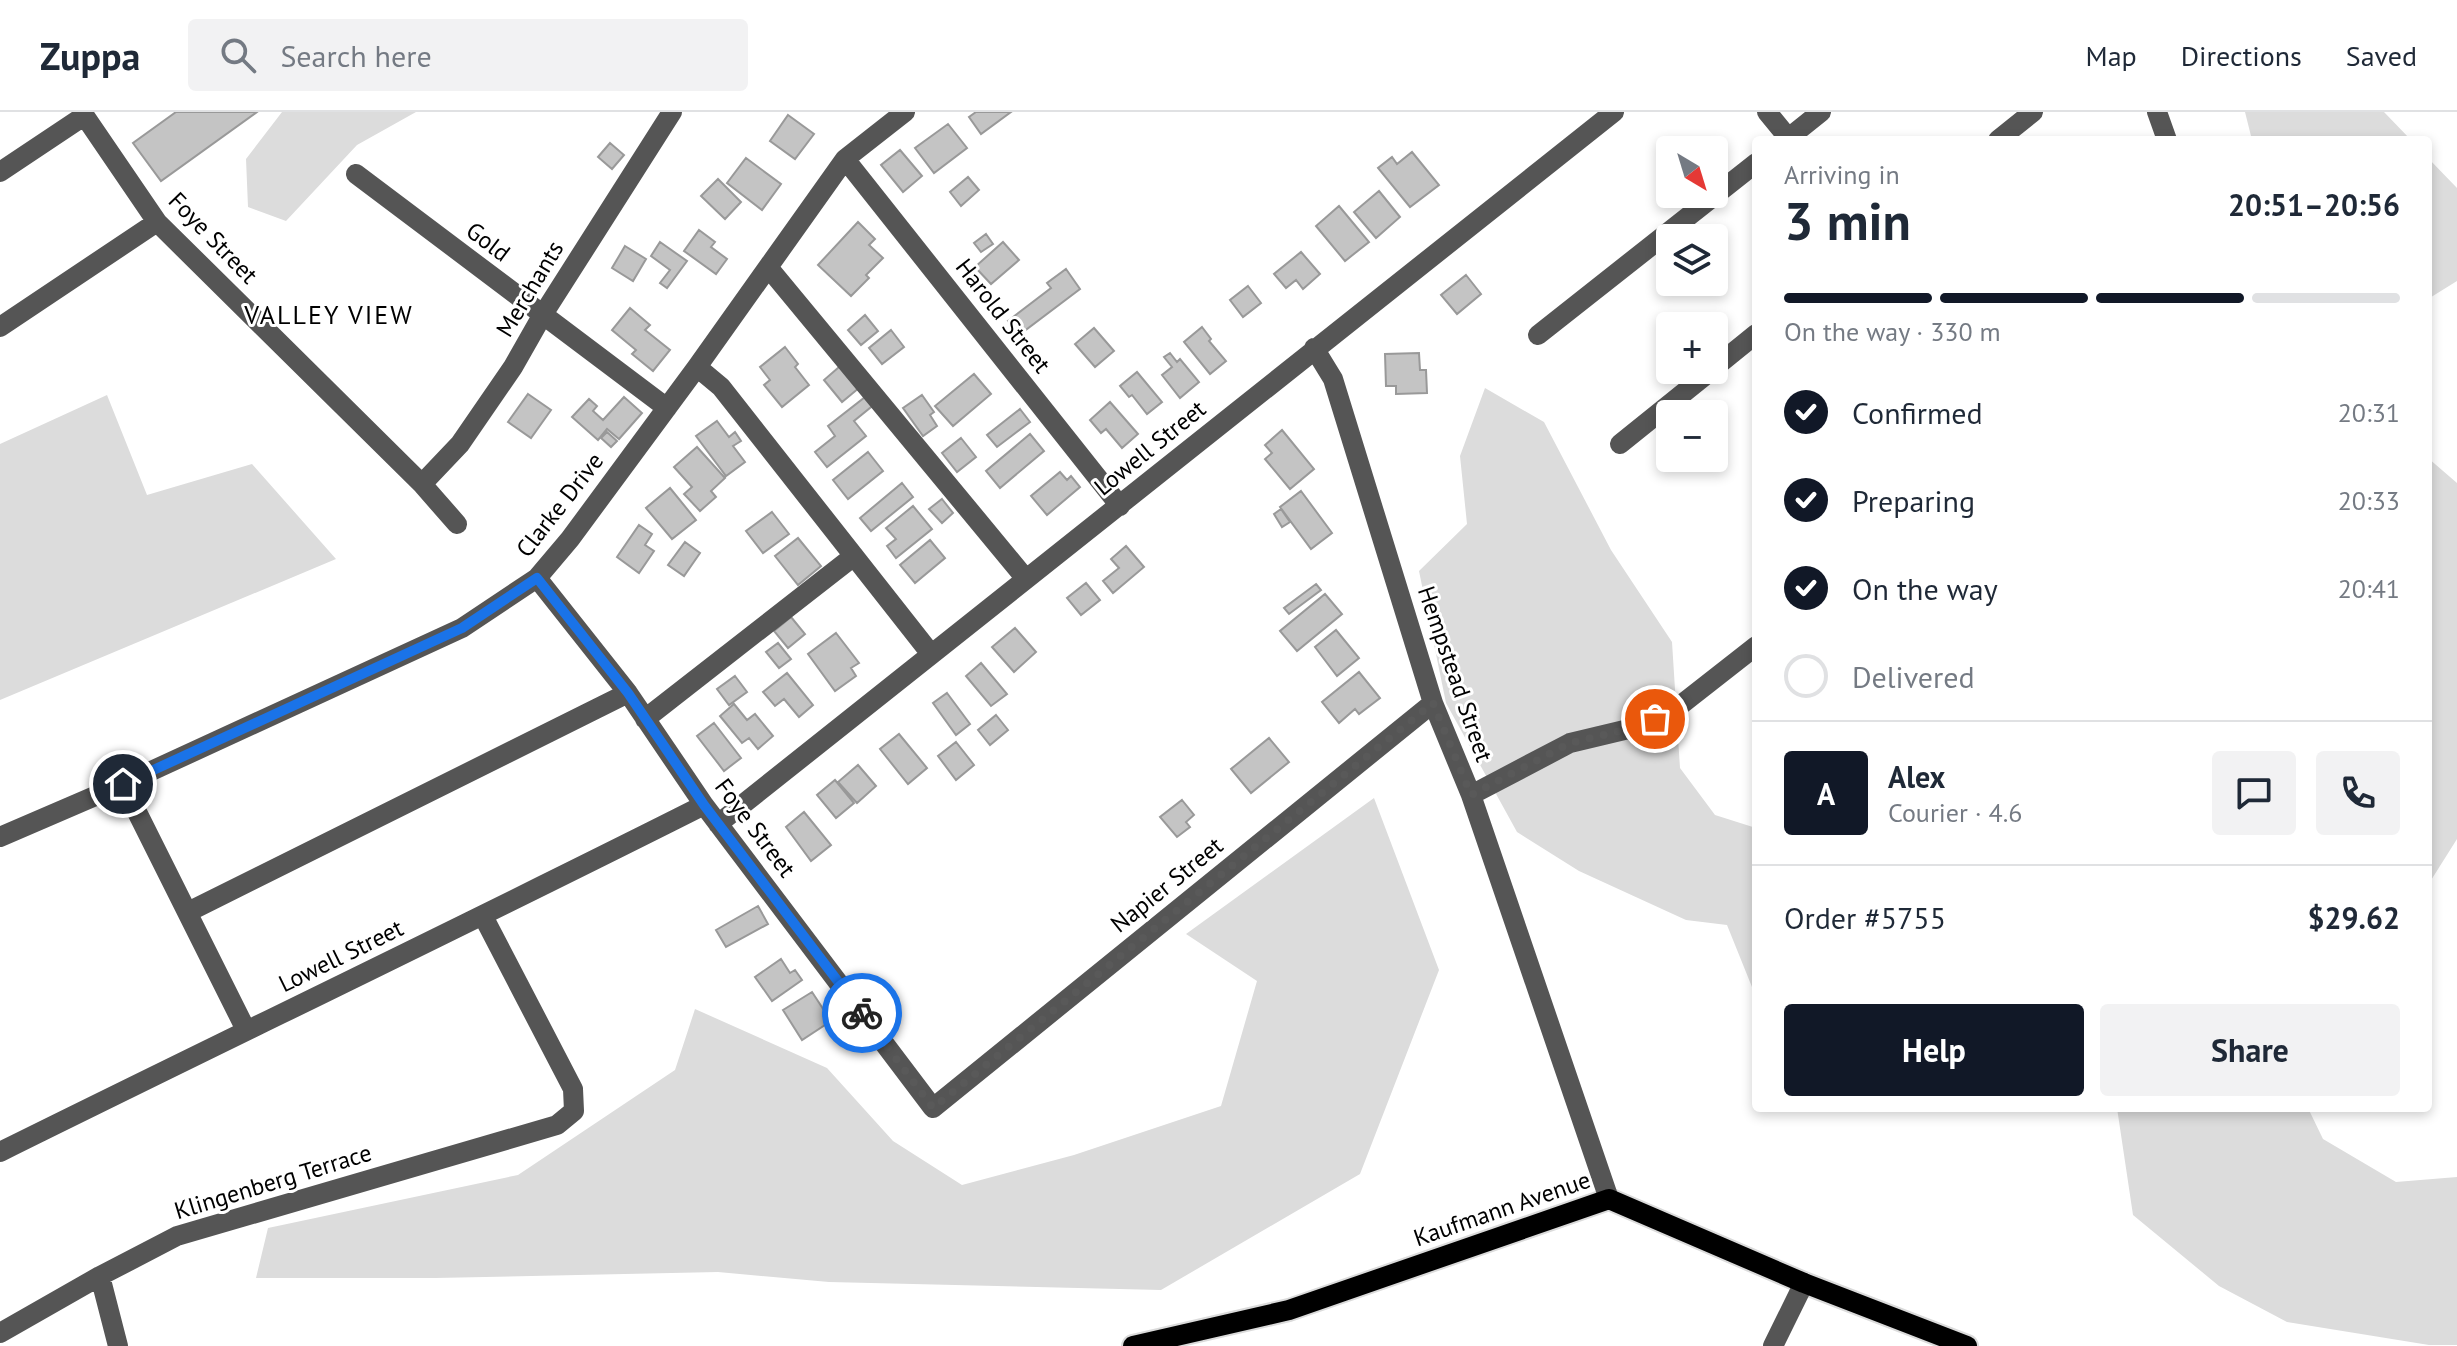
<!DOCTYPE html>
<html lang="en">
<head>
<meta charset="utf-8">
<style>
	:root { --surface:#fff; --page:#f2f2f3; --text:#1f2937; --muted:#747a83; --line:#e0e1e3; --accent:#111827 }
	body { margin:0; font-family:"PT Sans",sans-serif; background:var(--page); color:var(--text); height:100vh; display:flex; flex-direction:column; font-size:30px; white-space:nowrap }
	* { box-sizing:border-box; margin:0 }
	p { font-size:26px; color:var(--muted) }
	.icon { flex:none; width:44px; height:44px; fill:none; stroke:currentColor; stroke-width:2; stroke-linecap:round; stroke-linejoin:round }
	.map { position:relative; flex:1; overflow:hidden }
	.details { position:absolute; left:1752px; top:24px; width:680px; height:976px; display:flex; flex-direction:column; background:var(--surface); border-radius:8px; box-shadow:0 4px 12px #0003 }
	.details>* { flex:none }
	.needle { width:52px; rotate:142deg }
	.controls { position:absolute; left:1656px; top:24px; display:grid; gap:16px }
	.controls a { display:grid; place-items:center; width:72px; height:72px; border-radius:8px; background:var(--surface); box-shadow:0 4px 12px #0003; font-size:40px }
	.pin { position:absolute; display:grid; place-items:center; width:68px; height:68px; color:#fff; margin:-34px; border:4px solid #fff; border-radius:50%; box-shadow:0 2px 8px #0007 }
	.courier { position:absolute; display:grid; place-items:center; width:80px; height:80px; margin:-40px; border:6px solid #1a73e8; border-radius:50%; background:#fff; color:#222; box-shadow:0 2px 10px #0007 }
	.head em { font-style:normal; font-weight:700 }
	.head div { display:flex; flex-direction:column-reverse }
	.head { display:flex; align-items:center; justify-content:space-between; height:136px; padding:0 32px }
	h1 { font-size:52px; font-weight:700; line-height:60px }
	.bar { display:grid; grid-template-columns:repeat(4,1fr); gap:12px 8px; align-content:center; height:96px; padding:0 32px }
	.bar i { height:10px; border-radius:6px; background:var(--line) }
	.bar .selected { background:var(--accent) }
	.bar p { grid-column:span 4 }
	.line { display:flex; align-items:center; gap:20px; padding:0 32px; border-top:2px solid var(--line) }
	.line div { flex:1 }
	.round { display:grid; place-items:center; flex:none; width:84px; height:84px; border-radius:8px; background:var(--page) }
	ol { padding:0 32px; list-style:none }
	li { display:flex; align-items:center; gap:24px; height:88px }
	li p { margin-inline-start:auto }
	li .icon { padding:8px; border-radius:50%; background:var(--accent); color:#fff; stroke-width:4 }
	li:last-child { color:var(--muted) }
	li i { width:44px; height:44px; border:4px solid var(--line); border-radius:50% }
	.cta { display:flex; gap:16px; margin-top:auto; padding:16px 32px }
	.cta a { flex:1; height:92px; border-radius:8px; background:var(--accent); color:#fff; font-size:32px; font-weight:700; line-height:92px; text-align:center }
	.cta a+a { background:var(--page); color:var(--text) }
	header { display:flex; align-items:center; gap:48px; box-sizing:border-box; height:112px; padding:0 40px; background:var(--surface); border-bottom:2px solid var(--line) }
	header strong { font-size:38px }
	nav { display:flex; gap:44px; margin-inline-start:auto; font-size:28px }
	.search { width:560px; height:72px; background:var(--page); display:flex; align-items:center; gap:20px; box-sizing:border-box; padding:0 28px; border-radius:8px; color:var(--muted); font-size:30px }
	.map>svg:first-child { display:block }
	.green { fill:#dcdcdc }
	.building { fill:#c4c4c4; stroke:#999; stroke-width:2 }
	.lines { fill:none; stroke-linecap:round; stroke-linejoin:round }
	.major-casing { stroke:#dbdbdb; stroke-width:24 }
	.minor { stroke:#555; stroke-width:20 }
	.major { stroke:#000; stroke-width:20 }
	.done { stroke:#595959; stroke-width:8; stroke-dasharray:0 14.4 }
	.route { stroke:#1a73e8; stroke-width:10 }
	.labels { text-anchor:middle; stroke-width:6; stroke-linejoin:round; paint-order:stroke }
	.street-label { font-size:24px; fill:#000; stroke:#fff }
	.neighbourhood-label { font-size:26px; letter-spacing:2px; fill:#000; stroke:#fff }
</style>
</head>
<body>
<header>
<strong>Zuppa</strong>
<div class="search"><svg class="icon" aria-label="search" viewBox="0 0 24 24"><circle cx="10" cy="10" r="6"/><path d="M15 15l6 6"/></svg>Search here</div>
<nav><a>Map</a><a>Directions</a><a>Saved</a></nav>
</header>
<div class="map">
<svg width="2457" height="1234" viewBox="0 0 2457 1234">
	<rect width="100%" height="100%" fill="#fff"/>
	<path class="green" d="M282,0H416L357,33L286,109L248,95L246,47Z
		M2245,0H2384L2411,28H2252Z
		M2428,46L2457,76V169L2428,187Z
		M1485,276L1544,310L1611,438L1672,530L1680,656L1715,703L1756,716V885L1727,813L1686,808L1579,759L1517,720L1446,591L1419,459L1467,412L1460,344Z
		M107,283L147,383L252,352L336,447L0,588V332Z
		M2428,346L2457,371V727L2428,773Z
		M1374,686L1439,858L1360,1062L1161,1178L829,1170L718,1160L435,1166H256L268,1116L518,1063L675,958L695,897L827,956L893,1029L962,1073L1074,1043L1221,994L1257,869L1186,822Z
		M2117,996H2308L2323,1027L2396,1070L2457,1065V1233H2429L2287,1210L2219,1174L2133,1103Z"/>
	<path class="building" d="M176,0H257L161,69L133,31Z
		M976,0H1011L981,22L969,5Z
		M788,3L814,22L795,47L770,29Z
		M948,12L967,36L934,61L915,36Z
		M610,31L624,43L612,57L598,45Z
		M900,38L922,64L903,80L881,53Z
		M1412,40L1439,73L1410,95L1378,56L1392,45L1397,52Z
		M746,46L781,72L762,98L727,71Z
		M968,65L979,78L961,94L950,80Z
		M718,67L741,90L725,107L701,84Z
		M1379,79L1400,105L1376,126L1354,100Z
		M1339,94L1369,130L1345,149L1316,114Z
		M858,110L875,127L869,133L883,146L866,163L869,166L851,184L818,153Z
		M699,118L715,130L711,135L727,147L716,162L684,139Z
		M986,122L993,132L981,140L974,131Z
		M660,130L687,149L667,176L660,171L670,158L651,144Z
		M1003,130L1019,148L991,172L975,155Z
		M625,134L646,147L633,169L612,156Z
		M1301,140L1320,162L1303,177L1296,168L1286,176L1274,162Z
		M1066,157L1080,177L1019,223L1008,209L1051,176L1047,171Z
		M1466,163L1481,182L1457,202L1441,183Z
		M1248,174L1261,191L1243,205L1230,188Z
		M630,196L650,213L645,218L670,238L653,259L632,242L636,238L612,218Z
		M865,203L878,219L861,233L848,218Z
		M1202,215L1211,227L1209,229L1226,249L1210,262L1184,230Z
		M1094,216L1114,239L1095,255L1075,232Z
		M891,218L904,235L882,252L869,236Z
		M785,235L798,252L795,255L809,273L782,295L764,273L770,268L760,255Z
		M1170,241L1177,250L1180,247L1199,270L1180,286L1162,263L1172,255L1164,245Z
		M1419,241L1420,258H1426L1427,281L1396,282V274H1386L1385,242Z
		M846,249L865,271L842,290L824,268Z
		M1137,260L1162,290L1147,302L1132,283L1129,285L1120,274Z
		M974,262L991,282L953,314L935,294Z
		M528,282L551,298L531,326L508,310Z
		M869,282L876,291L854,309L866,324L827,355L815,340L835,324L828,314Z
		M922,283L934,300L930,303L937,314L923,324L903,296Z
		M624,285L642,301L619,327L607,317L598,328L572,305L589,287L597,294L593,299L603,308Z
		M1110,290L1138,322L1122,336L1106,317L1101,321L1090,308Z
		M1020,297L1030,310L997,335L987,323Z
		M717,309L729,325L735,320L741,329L733,334L745,350L726,364L696,324Z
		M1282,318L1314,357L1290,377L1265,347L1272,341L1265,333Z
		M607,320L617,329L611,335L601,326Z
		M1030,322L1044,339L1000,376L986,359Z
		M961,326L976,345L957,360L942,341Z
		M697,335L725,366L711,379L716,385L700,399L684,382L692,375L674,355Z
		M868,340L883,359L848,387L833,368Z
		M1060,360L1067,368L1071,364L1080,375L1047,403L1031,384Z
		M902,371L913,385L871,419L860,406Z
		M670,376L696,408L672,427L646,396Z
		M1301,379L1332,421L1311,437L1280,395Z
		M942,387L953,401L942,411L929,397Z
		M913,394L932,417L896,446L887,434L896,427L886,416Z
		M1281,397L1290,410L1282,415L1274,402Z
		M772,400L789,422L763,441L746,419Z
		M639,413L652,422L645,433L654,439L639,461L617,445Z
		M798,426L821,454L798,473L775,444Z
		M930,428L945,446L915,471L900,453Z
		M685,430L700,441L684,464L668,453Z
		M1126,434L1144,455L1113,481L1103,469L1119,456L1111,447Z
		M1086,471L1100,488L1081,503L1067,486Z
		M1316,472L1321,478L1289,502L1284,496Z
		M1325,482L1342,502L1297,539L1280,519Z
		M791,505L805,522L788,536L774,519Z
		M1015,516L1036,540L1014,560L992,535Z
		M1336,518L1359,546L1337,564L1315,535Z
		M836,521L859,551L851,556L856,564L835,579L808,542Z
		M778,531L791,547L779,556L766,540Z
		M981,551L1007,582L991,594L966,564Z
		M1359,560L1380,586L1359,602L1355,597L1339,611L1322,590Z
		M787,561L813,593L799,605L784,587L775,594L763,580Z
		M735,564L747,580L729,593L717,577Z
		M947,581L970,612L956,623L933,591Z
		M734,592L747,608L755,602L773,624L758,637L749,626L742,631L720,604Z
		M996,603L1008,618L990,633L978,618Z
		M714,611L741,646L724,659L697,624Z
		M899,622L927,656L908,672L880,637Z
		M1269,626L1289,650L1251,681L1231,657Z
		M956,630L974,653L956,668L938,644Z
		M858,653L876,674L857,691L838,670Z
		M835,668L854,691L836,706L817,683Z
		M1182,688L1194,703L1186,710L1190,715L1177,725L1160,705Z
		M804,700L831,733L811,749L786,715Z
		M758,794L768,812L726,835L716,818Z
		M781,847L790,861L795,858L802,868L772,889L755,865Z
		M812,880L831,909L802,928L783,898Z"/>
	<g class="lines">
		<g class="major-casing">
			<path id="major" d="M1133,1234L1289,1198L1609,1087L1804,1171L1967,1234"/>
		</g>
		<path class="minor" d="M82,0L157,110L422,372L457,412
			M1767,0L1790,28
			M2157,0L2167,28
			M1786,28L1821,0
			M1998,28L2033,0
			M845,47L1120,394
			M0,60L84,4
			M356,62L667,296
			M768,155L1026,467
			M0,215L157,110
			M1538,223L1756,51
			M1314,236L1333,267L1433,591L1471,683L1609,1087
			M697,255L721,275L931,542
			M1714,256L1756,222
			M1620,332L1712,258
			M422,372L460,332L513,255L542,204L672,0
			M537,466L628,581L704,693L933,996L1433,591
			M645,607L854,444
			M123,672L246,918
			M1471,683L1570,631L1637,615L1673,599L1756,534
			M718,712L1614,0
			M0,725L123,672L462,516L537,466L570,427L697,255L845,47L905,0
			M188,800L628,581
			M0,1040C234,924 470,811 704,693
			M100,1164L118,1234
			M0,1221L100,1164L177,1124L557,1013L574,999L573,977L483,804
			M1773,1234L1804,1171"/>
		<use href="#major" class="major"/>
	</g>
	<g class="lines">
		<path class="done" d="M862,901L933,996L1433,591L1471,683L1570,631L1637,615L1655,607"/>
		<path class="route" d="M123,672L462,516L537,466L628,581L704,693L862,901"/>
	</g>
	<g class="labels">
		<g class="street-label">
			<text transform="translate(213 126) rotate(46)" y="8">Foye Street</text>
			<text transform="translate(488 130) rotate(37)" y="8">Gold</text>
			<text transform="translate(530 177) rotate(-59)" y="8">Merchants</text>
			<text transform="translate(1003 204) rotate(52)" y="8">Harold Street</text>
			<text transform="translate(1150 336) rotate(-39)" y="8">Lowell Street</text>
			<text transform="translate(560 393) rotate(-52)" y="8">Clarke Drive</text>
			<text transform="translate(1455 562) rotate(71)" y="8">Hempstead Street</text>
			<text transform="translate(755 716) rotate(53)" y="8">Foye Street</text>
			<text transform="translate(1167 773) rotate(-39)" y="8">Napier Street</text>
			<text transform="translate(341 844) rotate(-26)" y="8">Lowell Street</text>
			<text transform="translate(273 1070) rotate(-17)" y="8">Klingenberg Terrace</text>
			<text transform="translate(1502 1097) rotate(-19)" y="8">Kaufmann Avenue</text>
		</g>
		<g class="neighbourhood-label">
			<text x="329" y="212">VALLEY VIEW</text>
		</g>
	</g>
</svg>
<div class="controls">
<a><svg class="needle" viewBox="-14 -14 28 28"><path d="M0-13l5 13h-10z" fill="#e53935"/><path d="M0 13l5-13h-10z" fill="#747a83"/></svg></a>
<a><svg class="icon" aria-label="layers" viewBox="0 0 24 24"><path d="M12 4l9 5-9 5-9-5zM3 14l9 5 9-5"/></svg></a>
<a>+</a>
<a>−</a>
</div>
<div class="pin" style="left:1655px;top:607px;background:#ea580c"><svg class="icon" aria-label="bag" viewBox="0 0 24 24"><path d="M5 8h14l-1 12H6zM9 8a3 3 0 0 1 6 0"/></svg></div>
<div class="pin" style="left:123px;top:672px;background:#1f2937"><svg class="icon" aria-label="home" viewBox="0 0 24 24"><path d="M3 11l9-7 9 7M6 9v11h12V9"/></svg></div>
<div class="courier" style="left:862px;top:901px"><svg class="icon" aria-label="bike" viewBox="0 0 24 24"><circle cx="6" cy="16" r="4"/><circle cx="18" cy="16" r="4"/><path d="M6 16l4-8h5l3 8M10 8l3 8H6M13 5h3"/></svg></div>
<section class="details">
<div class="head"><div><h1>3 min</h1><p>Arriving in</p></div><em>20:51–20:56</em></div>
<div class="bar"><i class="selected"></i><i class="selected"></i><i class="selected"></i><i></i><p>On the way · 330 m</p></div>
<ol>
<li><svg class="icon" aria-label="check" viewBox="0 0 24 24"><path d="M5 12l5 5 9-10"/></svg>Confirmed<p>20:31</p></li>
<li><svg class="icon" aria-label="check" viewBox="0 0 24 24"><path d="M5 12l5 5 9-10"/></svg>Preparing<p>20:33</p></li>
<li><svg class="icon" aria-label="check" viewBox="0 0 24 24"><path d="M5 12l5 5 9-10"/></svg>On the way<p>20:41</p></li>
<li><i></i>Delivered</li>
</ol>
<div class="line" style="height:144px"><b class="round" style="background:var(--accent);color:#fff">A</b><div><b>Alex</b><p>Courier · 4.6</p></div><a class="round"><svg class="icon" aria-label="chat" viewBox="0 0 24 24"><path d="M4 5h16v11H9l-5 4z"/></svg></a><a class="round"><svg class="icon" aria-label="phone" viewBox="0 0 24 24"><path d="M5 4h4l2 5-3 2q2 4 5 5l2-3 5 2v4C11 20 4 13 5 4z"/></svg></a></div>
<div class="line" style="height:104px"><div>Order #5755</div><b>$29.62</b></div>
<div class="cta"><a>Help</a><a>Share</a></div>
</section>
</div>
</body>
</html>
